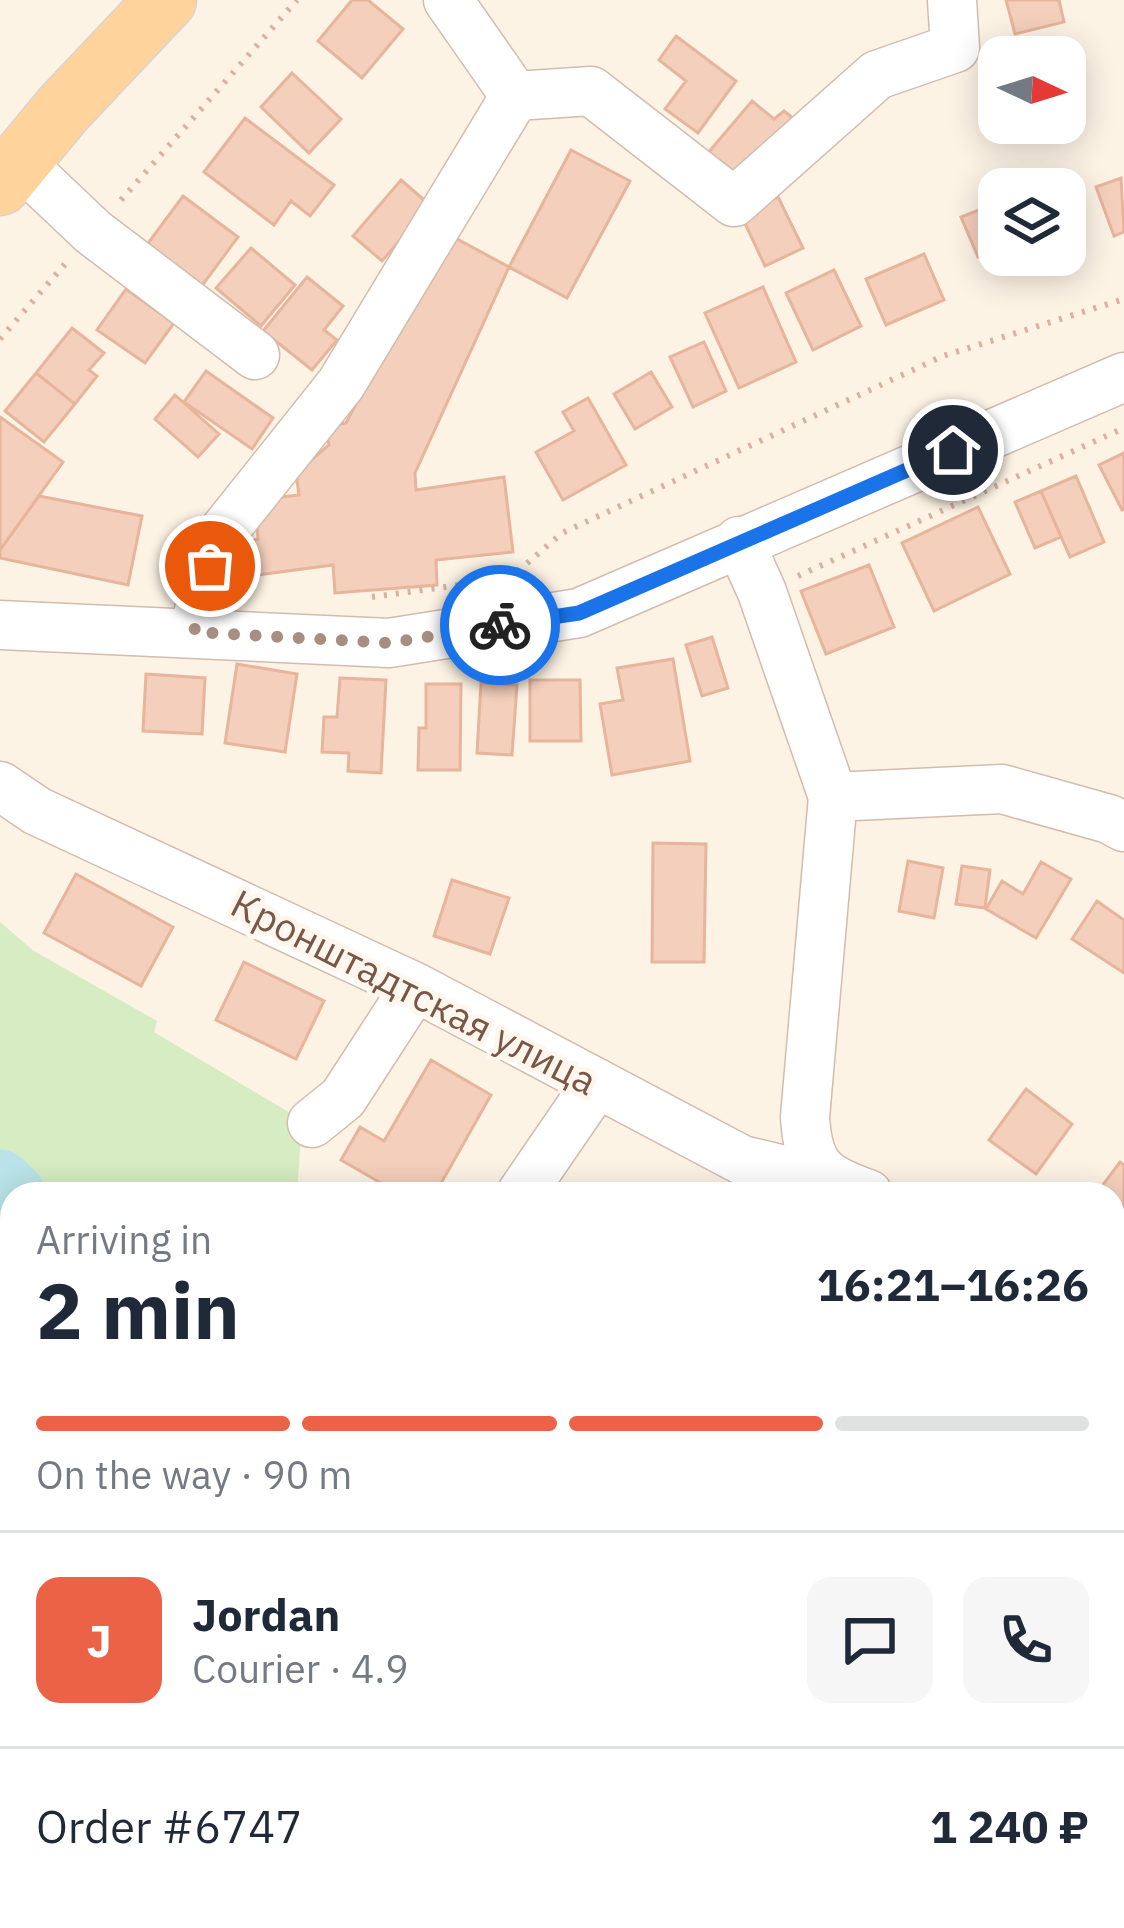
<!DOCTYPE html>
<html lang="en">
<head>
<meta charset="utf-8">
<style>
	:root { --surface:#fff; --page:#f6f6f7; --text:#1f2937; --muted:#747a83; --line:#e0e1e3; --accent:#ec6246 }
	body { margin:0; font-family:"IBM Plex Sans",sans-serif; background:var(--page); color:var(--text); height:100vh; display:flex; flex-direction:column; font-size:45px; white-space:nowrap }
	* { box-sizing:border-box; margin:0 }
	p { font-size:39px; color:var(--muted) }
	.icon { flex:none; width:66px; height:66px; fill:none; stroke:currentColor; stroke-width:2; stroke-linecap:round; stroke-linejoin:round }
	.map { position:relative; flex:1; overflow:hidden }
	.panel { position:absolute; left:0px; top:1182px; width:1125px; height:747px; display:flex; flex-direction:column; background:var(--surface); border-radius:36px 36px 0 0; box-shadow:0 6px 30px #0003 }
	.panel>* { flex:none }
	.needle { width:78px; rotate:94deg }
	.fabs { position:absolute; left:978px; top:36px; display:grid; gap:24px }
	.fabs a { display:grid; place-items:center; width:108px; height:108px; border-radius:24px; background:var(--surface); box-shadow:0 6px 30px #0003; font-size:60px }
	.pin { position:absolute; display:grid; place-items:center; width:102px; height:102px; color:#fff; margin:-51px; border:6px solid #fff; border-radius:50%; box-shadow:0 3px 12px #0007 }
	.courier { position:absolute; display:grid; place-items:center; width:120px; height:120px; margin:-60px; border:9px solid #1a73e8; border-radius:50%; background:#fff; color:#222; box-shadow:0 3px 15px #0007 }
	.headline em { font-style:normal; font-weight:800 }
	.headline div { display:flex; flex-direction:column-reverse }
	.headline { display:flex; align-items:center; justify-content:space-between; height:204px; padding:0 36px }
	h1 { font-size:78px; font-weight:800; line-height:90px }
	.bar { display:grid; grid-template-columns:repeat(4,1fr); gap:18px 12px; align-content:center; height:144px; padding:0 36px }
	.bar i { height:15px; border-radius:9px; background:var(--line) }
	.bar .active { background:var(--accent) }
	.bar p { grid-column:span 4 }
	.line { display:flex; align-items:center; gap:30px; padding:0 36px; border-top:3px solid var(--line) }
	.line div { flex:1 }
	.round { display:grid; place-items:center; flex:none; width:126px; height:126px; border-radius:24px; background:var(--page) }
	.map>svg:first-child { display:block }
	.green { fill:#d6ecc3 }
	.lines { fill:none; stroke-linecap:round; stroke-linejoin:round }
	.river { stroke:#b9e3e8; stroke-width:63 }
	.building { fill:#f4cfbc; stroke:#e7b49c; stroke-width:3 }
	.minor-casing { stroke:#d2bcad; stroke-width:51 }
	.major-casing { stroke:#dcd3d0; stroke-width:63 }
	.path { stroke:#d9b29f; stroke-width:6; stroke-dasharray:3 9; stroke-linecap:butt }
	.minor { stroke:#fff; stroke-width:48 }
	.major { stroke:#fed49c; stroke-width:60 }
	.done { stroke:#a78e80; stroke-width:12; stroke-dasharray:0 21.6 }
	.route { stroke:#1a73e8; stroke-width:15 }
	.labels { text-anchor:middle; stroke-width:10; stroke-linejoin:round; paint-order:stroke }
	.street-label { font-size:39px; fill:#785749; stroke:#fff7ed }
</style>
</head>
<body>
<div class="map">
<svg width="1124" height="1928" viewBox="0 0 1124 1928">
	<rect width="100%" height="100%" fill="#fdf3e5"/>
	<path class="green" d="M0,922L34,951L157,1021L154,1032L302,1120L297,1194H12V1722L0,1715Z
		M0,1827L12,1834V1917H63L53,1928H0Z"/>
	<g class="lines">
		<path class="river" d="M0,1181L14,1194
			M975,1917L1000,1928"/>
	</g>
	<path class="building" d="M352,0H368L403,29L362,78L318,41Z
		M1006,0H1059L1064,22L1015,34Z
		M676,36L736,81L698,133L665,109L686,81L659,60Z
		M292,73L341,119L309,153L261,107Z
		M752,101L774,119L784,111L799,123L737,183L702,160Z
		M245,118L334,185L310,216L291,201L274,225L204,172Z
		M571,150L630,181L567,298L509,267Z
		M1121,178L1124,232L1114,236L1096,187Z
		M401,180L430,205L382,261L353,236Z
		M183,196L238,237L198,291L143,250Z
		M778,197L803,248L765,266L741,215Z
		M999,202V227L995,229L999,249L978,257L961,217Z
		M1067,210L1083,251L1056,261L1054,255H1065Z
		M446,233L509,267L415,473L416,490L504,477L513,552L436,560L437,585L335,593L333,565L234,578V544L258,539L255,500L299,495L296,473L329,445L326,427L346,423Z
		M251,248L295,285L261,326L216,288Z
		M924,254L944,300L886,325L866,279Z
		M834,270L861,326L813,350L786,293Z
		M307,277L343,306L324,330L337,340L312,370L263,331Z
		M763,287L796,362L739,388L705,313Z
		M126,289L174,323L145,363L97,330Z
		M72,328L104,353L89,370L97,376L75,404L36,373Z
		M704,342L726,391L693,407L670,357Z
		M206,371L273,418L252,449L184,402Z
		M651,372L672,407L635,429L614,394Z
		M36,373L75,404L44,442L5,411Z
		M175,395L219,434L198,457L155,419Z
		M588,398L626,465L563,500L536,452L574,431L563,412Z
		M0,417L63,462L0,550Z
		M1124,453V509L1122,510L1099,465Z
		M1076,476L1104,542L1070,557L1041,491Z
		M1041,491L1061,537L1035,548L1015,502Z
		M39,496L142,516L128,585L0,558V550Z
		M978,507L1010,574L934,611L902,543Z
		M869,565L894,627L826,654L801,591Z
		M712,637L728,688L702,696L686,645Z
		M673,659L690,761L612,775L600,704L623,700L617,668Z
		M237,664L297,674L285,752L225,743Z
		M146,674L205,678L202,734L143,731Z
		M340,678L386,680L381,773L348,771L349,753L322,752L324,717H337Z
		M530,680H580L581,741H530Z
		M481,683L517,685L512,755L477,753Z
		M426,684H461L460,770H418L419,728H426Z
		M653,843L706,844L704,962H652Z
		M908,861L943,868L934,918L899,911Z
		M1041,862L1071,879L1036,938L986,909L1002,881L1023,894Z
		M962,866L990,870L985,908L956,904Z
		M76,874L173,927L141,986L44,933Z
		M452,880L509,898L490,954L434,936Z
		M1097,901L1124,920V973L1072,939Z
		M244,962L324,1001L296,1059L216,1020Z
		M431,1060L491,1095L435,1194H400L341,1160L360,1127L384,1141Z
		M1026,1089L1072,1124L1036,1174L989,1140Z
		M1120,1162L1124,1165V1245L1113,1237V1194H1096Z
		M0,1416L12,1423V1538L0,1530Z
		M0,1731L12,1738V1825L0,1818Z"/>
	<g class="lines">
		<g class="minor-casing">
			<path id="minor" d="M448,0L515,96
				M19,162L93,232L255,355
				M739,541L762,592L833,797L805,1117C808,1168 822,1178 868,1194
				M0,625L389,643L579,613L1124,377
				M194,632L215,542L341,384L515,96L591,91L734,202L877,75L955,48L952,0
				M0,786L37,811L415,987L742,1160L834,1182
				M833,797L1002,789L1109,819L1124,827
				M312,1123L343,1098L415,987
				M521,1194L597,1083
				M1113,1332L1124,1340
				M238,1928L248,1917"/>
		</g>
		<g class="major-casing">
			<path id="major" d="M0,185L64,108L166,0"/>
		</g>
		<path class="path" d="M121,200L297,0
			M0,339L65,264
			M798,576L1124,428
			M509,579L562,533L943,356L1124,299
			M372,597L496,580
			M600,1917L614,1928"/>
		<use href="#minor" class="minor"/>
		<use href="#major" class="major"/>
	</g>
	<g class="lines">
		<path class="done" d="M210,566L194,632L389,643L500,625"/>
		<path class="route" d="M500,625L579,613L953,450"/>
	</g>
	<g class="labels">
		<g class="street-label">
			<text transform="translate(414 992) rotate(27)" y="14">Кронштадтская улица</text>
		</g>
	</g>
</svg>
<div class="fabs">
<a><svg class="needle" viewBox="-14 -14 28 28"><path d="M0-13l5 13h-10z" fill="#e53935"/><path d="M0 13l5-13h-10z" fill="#747a83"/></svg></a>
<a><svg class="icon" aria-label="layers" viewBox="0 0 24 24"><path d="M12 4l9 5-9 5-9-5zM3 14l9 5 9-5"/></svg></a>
</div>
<div class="pin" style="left:210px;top:566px;background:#ea580c"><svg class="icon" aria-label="bag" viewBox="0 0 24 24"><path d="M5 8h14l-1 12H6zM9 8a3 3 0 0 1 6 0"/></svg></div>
<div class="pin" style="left:953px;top:450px;background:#1f2937"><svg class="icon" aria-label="home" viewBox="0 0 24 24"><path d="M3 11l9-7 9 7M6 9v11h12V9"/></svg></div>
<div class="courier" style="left:500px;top:625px"><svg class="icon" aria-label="bike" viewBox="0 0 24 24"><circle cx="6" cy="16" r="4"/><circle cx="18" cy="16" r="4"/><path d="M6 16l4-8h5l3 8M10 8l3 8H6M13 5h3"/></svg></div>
<section class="panel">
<div class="headline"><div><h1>2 min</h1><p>Arriving in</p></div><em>16:21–16:26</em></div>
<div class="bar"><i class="active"></i><i class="active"></i><i class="active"></i><i></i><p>On the way · 90 m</p></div>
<div class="line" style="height:216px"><b class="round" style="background:var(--accent);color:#fff">J</b><div><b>Jordan</b><p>Courier · 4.9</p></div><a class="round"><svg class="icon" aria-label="chat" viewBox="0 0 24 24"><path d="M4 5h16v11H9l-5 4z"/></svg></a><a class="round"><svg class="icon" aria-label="phone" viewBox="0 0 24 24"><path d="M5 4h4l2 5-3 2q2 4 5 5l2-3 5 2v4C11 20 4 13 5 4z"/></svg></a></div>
<div class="line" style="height:156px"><div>Order #6747</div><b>1 240 ₽</b></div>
</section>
</div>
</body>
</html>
